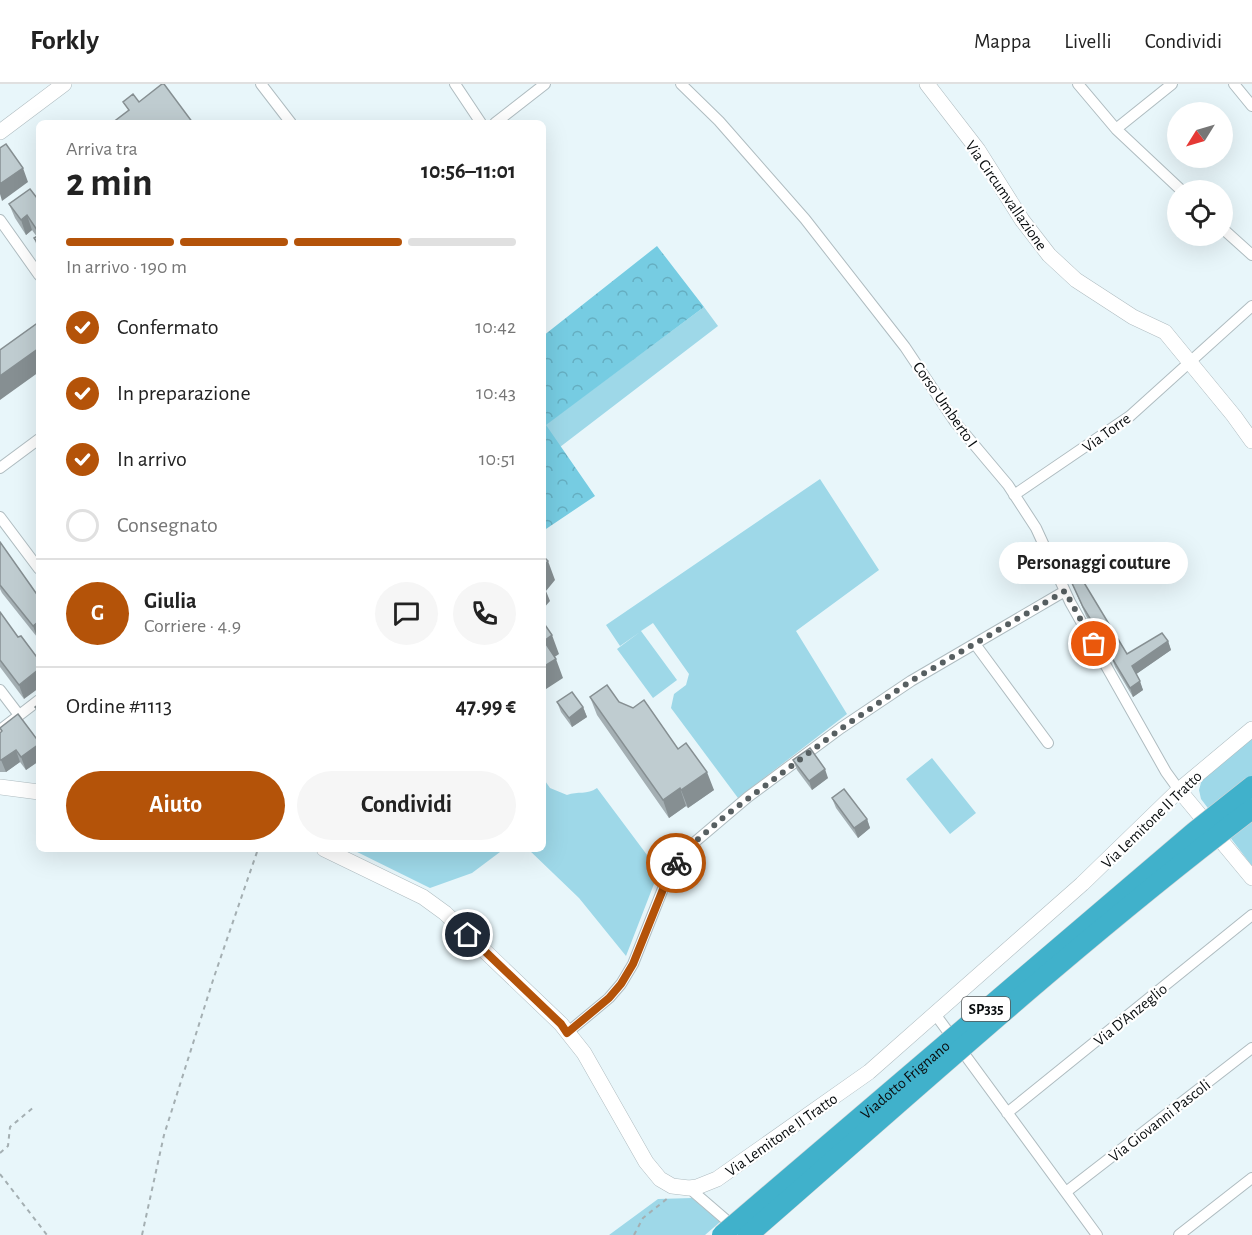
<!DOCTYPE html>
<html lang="it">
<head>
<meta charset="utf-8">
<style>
	:root { --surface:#fff; --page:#f6f6f6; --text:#222; --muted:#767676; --line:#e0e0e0; --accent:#b45309 }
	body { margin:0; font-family:"Alegreya Sans",sans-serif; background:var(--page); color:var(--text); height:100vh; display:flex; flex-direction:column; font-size:22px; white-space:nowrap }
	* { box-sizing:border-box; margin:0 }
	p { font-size:20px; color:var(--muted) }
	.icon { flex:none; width:33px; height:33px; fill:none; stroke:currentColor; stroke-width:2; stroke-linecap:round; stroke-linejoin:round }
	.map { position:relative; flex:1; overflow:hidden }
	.panel { position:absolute; left:36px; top:36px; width:510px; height:732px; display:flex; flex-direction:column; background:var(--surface); border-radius:9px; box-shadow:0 6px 24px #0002 }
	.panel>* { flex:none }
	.needle { width:39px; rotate:233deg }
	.buttons { position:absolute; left:1167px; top:18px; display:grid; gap:12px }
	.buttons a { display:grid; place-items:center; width:66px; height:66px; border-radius:50%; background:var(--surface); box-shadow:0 6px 24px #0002; font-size:30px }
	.pin { position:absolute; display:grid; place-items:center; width:51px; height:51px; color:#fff; margin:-26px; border:3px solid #fff; border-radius:50%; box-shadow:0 2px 6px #0007 }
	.courier { position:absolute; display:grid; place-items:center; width:60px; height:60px; margin:-30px; border:4px solid #b45309; border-radius:50%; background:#fff; color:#222; box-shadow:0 2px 8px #0007 }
	.bubble { position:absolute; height:42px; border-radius:21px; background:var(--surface); box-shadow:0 6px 24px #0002; font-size:20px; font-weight:600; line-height:42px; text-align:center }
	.overview em { font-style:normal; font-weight:600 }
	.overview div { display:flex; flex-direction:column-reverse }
	.overview { display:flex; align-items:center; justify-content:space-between; height:102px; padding:0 30px }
	h1 { font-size:39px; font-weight:600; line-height:45px }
	.bar { display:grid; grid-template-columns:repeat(4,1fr); gap:9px 6px; align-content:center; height:72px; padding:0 30px }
	.bar i { height:8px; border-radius:4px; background:var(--line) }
	.bar .current { background:var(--accent) }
	.bar p { grid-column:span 4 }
	.line { display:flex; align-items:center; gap:15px; padding:0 30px; border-top:2px solid var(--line) }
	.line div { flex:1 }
	.round { display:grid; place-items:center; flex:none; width:63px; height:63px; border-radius:32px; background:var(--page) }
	ol { padding:0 30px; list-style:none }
	li { display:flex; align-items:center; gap:18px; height:66px }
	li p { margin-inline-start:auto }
	li .icon { padding:6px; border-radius:50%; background:var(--accent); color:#fff; stroke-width:4 }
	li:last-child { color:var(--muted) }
	li i { width:33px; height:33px; border:3px solid var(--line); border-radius:50% }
	.action { display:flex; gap:12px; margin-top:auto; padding:12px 30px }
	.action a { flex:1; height:69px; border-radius:36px; background:var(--accent); color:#fff; font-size:24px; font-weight:600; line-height:69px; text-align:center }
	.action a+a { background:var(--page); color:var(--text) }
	header { display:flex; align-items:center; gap:36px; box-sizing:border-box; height:84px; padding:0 30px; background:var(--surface); border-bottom:2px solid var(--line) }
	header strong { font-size:28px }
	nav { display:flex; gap:33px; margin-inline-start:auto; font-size:21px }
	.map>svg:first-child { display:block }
	.grass { fill:#9ed8e8 }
	.forest { fill:url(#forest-crowns) }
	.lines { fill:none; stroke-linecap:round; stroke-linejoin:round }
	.street-casing { stroke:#afbcc0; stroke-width:12 }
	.secondary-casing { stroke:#afbcc0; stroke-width:16 }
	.path { stroke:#a4afb2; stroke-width:2; stroke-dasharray:4.5 4.5; stroke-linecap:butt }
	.street { stroke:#fff; stroke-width:10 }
	.secondary { stroke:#fff; stroke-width:15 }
	.highway-bridge-casing { stroke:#d3d3d4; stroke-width:21; stroke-linecap:butt }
	.highway-bridge { stroke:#40b1cb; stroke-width:20 }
	.wall { fill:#a4afb3 }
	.shaded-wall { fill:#868f92 }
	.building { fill:#bfccd0; stroke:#868f92; stroke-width:1.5 }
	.done { stroke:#575f61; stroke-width:6; stroke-dasharray:0 10.8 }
	.route { stroke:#b45309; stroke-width:8 }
	.labels { text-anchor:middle; stroke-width:4.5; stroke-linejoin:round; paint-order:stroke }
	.shield { fill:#fff; stroke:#535657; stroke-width:1.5 }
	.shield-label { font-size:15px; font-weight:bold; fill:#090d0f }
	.street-label { font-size:16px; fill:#090d0f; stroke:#fff }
</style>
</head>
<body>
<header>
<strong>Forkly</strong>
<nav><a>Mappa</a><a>Livelli</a><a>Condividi</a></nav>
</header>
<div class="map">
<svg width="1252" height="1151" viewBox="0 0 1252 1151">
	<defs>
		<pattern id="forest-crowns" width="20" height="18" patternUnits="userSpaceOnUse" patternTransform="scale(1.5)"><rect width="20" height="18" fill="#76cce2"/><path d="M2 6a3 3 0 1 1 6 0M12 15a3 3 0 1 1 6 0" fill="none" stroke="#65aec1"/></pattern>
	</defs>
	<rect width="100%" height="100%" fill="#e8f6fa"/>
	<path class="grass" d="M704,223L718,242L560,363L545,341Z
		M820,395L879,486L796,547L847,630L738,714L671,624L674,610L686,601L689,590L653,539L641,547L677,596L653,614L617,565L640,548L620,562L606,541Z
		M1252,654V782L1201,715L1199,706L1202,695Z
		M932,674L976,729L950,750L906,695Z
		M543,694L550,704L567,711C578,707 587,711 597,704L659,787L626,872L579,814L528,765H543Z
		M351,765H504L472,789L430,804Z
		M692,1114L720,1138L705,1151H609L658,1115Z"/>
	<path class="forest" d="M657,162L704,223L546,341L595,412L543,447V252Z"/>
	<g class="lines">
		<g class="street-casing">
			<path id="street" d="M261,0L291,39
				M455,0L481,39
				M681,0L719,37L805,135L905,263L955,338L1008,401L1036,444L1070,518L1166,688L1179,706
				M1078,0L1116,45L1181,106
				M1234,0L1252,22
				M495,39L545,0
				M1116,45L1172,0
				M0,136L39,191
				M1222,144L1252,171
				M0,384L39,355
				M1014,411L1130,332L1252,222
				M0,433L39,485
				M975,560L1048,659
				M0,606L19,631
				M0,646L39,616
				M935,930L1097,1151
				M567,949L609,914L621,900L633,880L670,787L689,763L748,713L841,644L911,597L1065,507
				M1007,1029L1252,831
				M689,1104L725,1135
				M1066,1108L1252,964
				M1179,1151L1252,1094"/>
		</g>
		<g class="secondary-casing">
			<path id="secondary" d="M927,0L978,66L1022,136L1049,171L1076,196L1133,233L1165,248L1234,332L1252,357
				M0,48L64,0
				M0,703L39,708
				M1179,706L1252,794
				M324,765L423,813L445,829L561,940L584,969L646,1078L660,1095L672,1102L689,1104L697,1103L717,1095L869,988L1082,800L1179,706L1252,645"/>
		</g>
		<path class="path" d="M0,1069L8,1062L10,1043L34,1023
			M0,1090L47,1151
			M142,1151L164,1051L214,893L258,765
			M634,1151L643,1134L668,1114"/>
		<use href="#street" class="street"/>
		<use href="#secondary" class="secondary"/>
		<g class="highway-bridge-casing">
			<g id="highway-bridge">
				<path id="s1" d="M722,1151L1194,748L1252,702"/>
				<path d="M748,1151C914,1007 1077,858 1252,725"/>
			</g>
		</g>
		<use href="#highway-bridge" class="highway-bridge"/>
	</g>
	<path class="wall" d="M39,113V168L34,154L37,153L32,146L26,151L15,134L9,120L37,114Z
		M0,458L36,509L39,506V552L37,553L2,509L0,505Z
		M1071,497L1127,570L1168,557L1171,566L1136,590L1143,606L1133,613L1115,583L1112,574L1086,532Z
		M0,528L24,615L0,583Z
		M590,613L619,618L678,665L714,706L688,724L686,722L669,734L597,631Z
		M557,618L583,623L587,633L572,643L561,628Z
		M0,644L39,658V677L26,686L20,678L6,688H0V649L1,648Z
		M793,676L828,694L812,706L797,686Z
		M832,714L867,735L870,744L858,754L836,724Z"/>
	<path class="shaded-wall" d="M23,84L28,98L2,117L0,110V100Z
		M27,131L32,146L26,151L21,136Z
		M39,264V288L0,316V292Z
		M548,477L555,496L546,507L550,517L543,525V483Z
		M39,537V552L37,553L33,542Z
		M552,551L559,570L550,576L544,557Z
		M1168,557L1171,566L1135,591L1132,582Z
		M556,575L563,594L543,607V583Z
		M39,585V604L24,615L19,601Z
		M1140,597L1143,606L1133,613L1130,604Z
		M583,623L587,633L572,643L569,634Z
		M39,660V677L26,686L21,673Z
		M16,666L20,678L6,688L1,676Z
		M825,685L828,694L812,706L809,697Z
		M707,688L714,706L688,724L681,706Z
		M680,704L686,722L669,734L663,716Z
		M867,735L870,744L858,754L854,744Z"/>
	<path class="building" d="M162,0H164L193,39H112L129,26L123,18L133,10L139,18Z
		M6,60L23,84L0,100V64Z
		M30,105L37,114L39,113V149L27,131L21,136L9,120Z
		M39,151V161L34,154Z
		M39,238V264L0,292V266Z
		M0,458L36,509L39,506V537L33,542L0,501Z
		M543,472L548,477L543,483Z
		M1080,492L1127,570L1162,549L1168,557L1132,582L1140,597L1130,604L1112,574V570L1083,523L1071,497Z
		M0,528L18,553L21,552L39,576V585L19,601L0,576Z
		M543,538L552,551L544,557L556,575L543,583Z
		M607,601L619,618L633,624L644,616L678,665L686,659L707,688L681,706L680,704L663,716L590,613Z
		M572,608L583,623L569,634L557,618Z
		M39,620V627L35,623Z
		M18,630L39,658V660L21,673L16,666L1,676H0V649L2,647L0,644Z
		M810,664L825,685L809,697L793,676Z
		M844,705L867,735L854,744L832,714Z"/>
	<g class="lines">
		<path class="done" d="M676,779L689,763L725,732L842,644L911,597L1065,507L1094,560"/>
		<path class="route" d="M468,851L561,940L567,949L609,914L621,900L633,880L670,788L676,779"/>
	</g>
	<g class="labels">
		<rect class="shield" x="962" y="913" width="48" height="24" rx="4.5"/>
		<g class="shield-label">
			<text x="986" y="930">SP335</text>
		</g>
		<g class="street-label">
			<text transform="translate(1007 111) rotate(55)" y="6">Via Circumvallazione</text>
			<text transform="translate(946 320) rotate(55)" y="6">Corso Umberto I</text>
			<text transform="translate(1106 348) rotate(-36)" y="6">Via Torre</text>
			<text transform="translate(1151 735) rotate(-44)" y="6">Via Lemitone II Tratto</text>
			<text transform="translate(1130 930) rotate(-39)" y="6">Via D'Anzeglio</text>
			<text dy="6" stroke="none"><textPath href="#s1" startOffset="240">Viadotto Frignano</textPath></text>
			<text transform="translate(1159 1036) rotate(-38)" y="6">Via Giovanni Pascoli</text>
			<text transform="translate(781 1050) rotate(-35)" y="6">Via Lemitone II Tratto</text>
		</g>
	</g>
</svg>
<div class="buttons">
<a><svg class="needle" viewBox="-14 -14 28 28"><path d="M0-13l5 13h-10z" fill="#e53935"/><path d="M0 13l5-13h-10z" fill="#767676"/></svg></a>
<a><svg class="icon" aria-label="locate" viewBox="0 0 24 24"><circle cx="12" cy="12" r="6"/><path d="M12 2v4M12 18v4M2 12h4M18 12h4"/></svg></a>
</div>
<div class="pin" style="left:1094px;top:560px;background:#ea580c"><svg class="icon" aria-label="bag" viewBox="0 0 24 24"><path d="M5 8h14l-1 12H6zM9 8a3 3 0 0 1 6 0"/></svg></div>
<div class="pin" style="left:468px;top:851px;background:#1f2937"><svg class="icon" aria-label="home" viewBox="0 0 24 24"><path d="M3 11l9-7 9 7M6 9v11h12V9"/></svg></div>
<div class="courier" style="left:676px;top:779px"><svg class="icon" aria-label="bike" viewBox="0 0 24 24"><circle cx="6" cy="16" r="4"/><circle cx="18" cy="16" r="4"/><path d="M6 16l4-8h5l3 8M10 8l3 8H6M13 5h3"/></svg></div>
<div class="bubble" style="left:999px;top:458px;width:189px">Personaggi couture</div>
<section class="panel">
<div class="overview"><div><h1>2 min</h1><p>Arriva tra</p></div><em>10:56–11:01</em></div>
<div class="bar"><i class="current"></i><i class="current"></i><i class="current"></i><i></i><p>In arrivo · 190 m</p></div>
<ol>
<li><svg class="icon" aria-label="check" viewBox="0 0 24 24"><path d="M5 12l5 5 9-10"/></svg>Confermato<p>10:42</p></li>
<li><svg class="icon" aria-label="check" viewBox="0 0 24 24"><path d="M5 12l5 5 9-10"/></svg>In preparazione<p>10:43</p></li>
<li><svg class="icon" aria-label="check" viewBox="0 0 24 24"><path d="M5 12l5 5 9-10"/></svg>In arrivo<p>10:51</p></li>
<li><i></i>Consegnato</li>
</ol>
<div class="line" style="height:108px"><b class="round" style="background:var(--accent);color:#fff">G</b><div><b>Giulia</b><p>Corriere · 4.9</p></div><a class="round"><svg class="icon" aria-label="chat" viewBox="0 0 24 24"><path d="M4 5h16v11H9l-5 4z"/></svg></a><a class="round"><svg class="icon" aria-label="phone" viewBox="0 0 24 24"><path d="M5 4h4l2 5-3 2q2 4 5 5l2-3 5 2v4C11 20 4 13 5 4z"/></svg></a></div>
<div class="line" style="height:78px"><div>Ordine #1113</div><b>47.99 €</b></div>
<div class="action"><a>Aiuto</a><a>Condividi</a></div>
</section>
</div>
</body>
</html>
